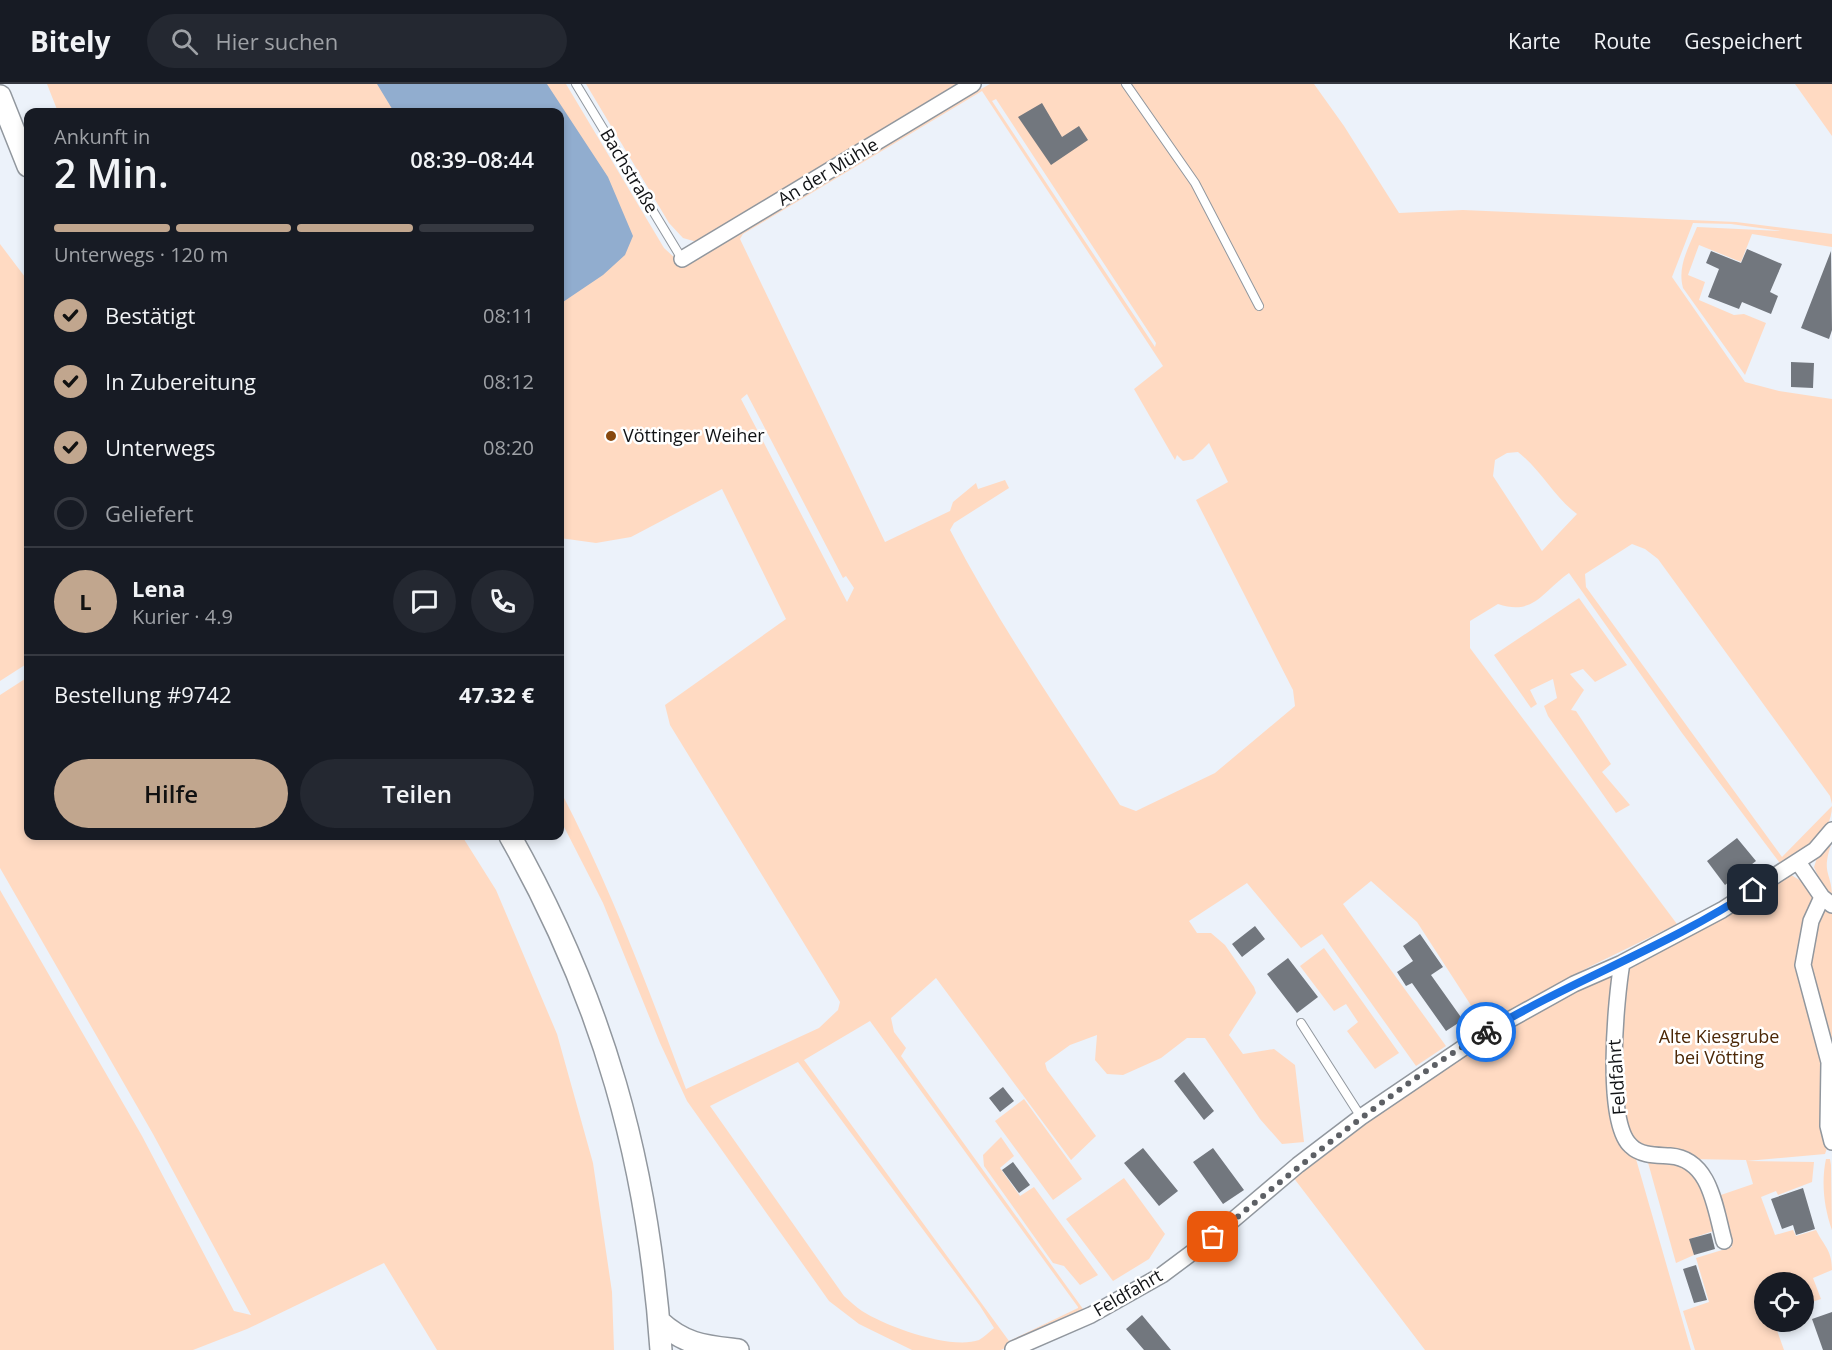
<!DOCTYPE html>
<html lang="de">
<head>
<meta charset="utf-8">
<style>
	:root { --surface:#171b24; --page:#242831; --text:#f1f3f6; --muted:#9ea1a6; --line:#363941; --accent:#c1a68e }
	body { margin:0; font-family:"Open Sans",sans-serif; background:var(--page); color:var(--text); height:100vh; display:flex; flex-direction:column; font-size:22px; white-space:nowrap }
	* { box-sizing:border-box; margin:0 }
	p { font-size:20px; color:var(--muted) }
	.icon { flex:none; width:33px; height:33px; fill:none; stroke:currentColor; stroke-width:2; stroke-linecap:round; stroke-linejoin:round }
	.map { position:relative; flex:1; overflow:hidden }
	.panel { position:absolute; left:24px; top:24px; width:540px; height:732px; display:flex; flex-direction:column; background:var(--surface); border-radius:12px; box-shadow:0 3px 9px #0003 }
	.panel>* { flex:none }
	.buttons { position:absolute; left:1754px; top:1188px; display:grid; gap:12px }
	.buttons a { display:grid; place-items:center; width:60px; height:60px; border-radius:50%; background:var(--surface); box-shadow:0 3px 9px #0003; font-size:30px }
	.pin { position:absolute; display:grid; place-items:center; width:51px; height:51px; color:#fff; margin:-26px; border-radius:12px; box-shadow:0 3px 9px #0006 }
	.courier { position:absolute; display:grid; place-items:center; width:60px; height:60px; margin:-30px; border:4px solid #1a73e8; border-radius:50%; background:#fff; color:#222; box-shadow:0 2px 8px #0007 }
	.overview em { font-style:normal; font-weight:600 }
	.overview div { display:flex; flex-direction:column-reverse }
	.overview { display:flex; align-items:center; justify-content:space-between; height:102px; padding:0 30px }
	h1 { font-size:39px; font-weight:600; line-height:45px }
	.bar { display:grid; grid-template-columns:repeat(4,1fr); gap:9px 6px; align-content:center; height:72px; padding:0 30px }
	.bar i { height:8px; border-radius:4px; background:var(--line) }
	.bar .current { background:var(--accent) }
	.bar p { grid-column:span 4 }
	.line { display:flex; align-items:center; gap:15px; padding:0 30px; border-top:2px solid var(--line) }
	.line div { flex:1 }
	.round { display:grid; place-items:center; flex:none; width:63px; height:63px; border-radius:32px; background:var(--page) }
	ol { padding:0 30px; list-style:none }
	li { display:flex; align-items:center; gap:18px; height:66px }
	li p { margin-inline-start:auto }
	li .icon { padding:6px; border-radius:50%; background:var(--accent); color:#111; stroke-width:4 }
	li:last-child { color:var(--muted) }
	li i { width:33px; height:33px; border:3px solid var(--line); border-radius:50% }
	.action { display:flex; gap:12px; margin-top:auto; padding:12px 30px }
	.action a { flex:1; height:69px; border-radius:36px; background:var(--accent); color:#111; font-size:24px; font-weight:600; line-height:69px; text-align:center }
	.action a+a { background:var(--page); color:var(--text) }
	header { display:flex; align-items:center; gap:36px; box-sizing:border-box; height:84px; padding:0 30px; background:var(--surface); border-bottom:2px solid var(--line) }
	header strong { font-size:28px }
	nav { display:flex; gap:33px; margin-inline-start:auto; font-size:21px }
	.search { width:420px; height:54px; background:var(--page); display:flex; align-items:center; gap:15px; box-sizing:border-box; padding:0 21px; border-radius:33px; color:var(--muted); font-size:22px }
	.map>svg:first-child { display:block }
	.green { fill:#ffdac2; fill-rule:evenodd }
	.water { fill:#91adcf }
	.building { fill:#72777e }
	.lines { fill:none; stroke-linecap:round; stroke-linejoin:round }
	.lane-casing { stroke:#91979e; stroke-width:10 }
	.street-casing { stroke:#91979e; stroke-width:18 }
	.secondary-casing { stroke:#91979e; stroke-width:24 }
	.lane { stroke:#fff; stroke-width:8 }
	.street { stroke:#fff; stroke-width:15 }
	.secondary { stroke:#fff; stroke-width:21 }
	.done { stroke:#5d6065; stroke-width:6; stroke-dasharray:0 10.8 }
	.route { stroke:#1a73e8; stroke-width:8 }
	.poi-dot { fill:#87480e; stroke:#fff; stroke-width:2 }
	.labels { text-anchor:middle; stroke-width:5; stroke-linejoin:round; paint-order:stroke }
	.street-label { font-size:18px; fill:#101215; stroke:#fff }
	.poi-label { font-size:18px; fill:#101215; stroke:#fff; text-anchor:start }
	.park-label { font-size:18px; fill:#4c2706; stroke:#fff }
</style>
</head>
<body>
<header>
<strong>Bitely</strong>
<div class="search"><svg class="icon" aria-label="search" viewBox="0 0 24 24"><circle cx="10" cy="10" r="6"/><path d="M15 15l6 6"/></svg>Hier suchen</div>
<nav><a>Karte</a><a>Route</a><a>Gespeichert</a></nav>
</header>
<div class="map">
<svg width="1832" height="1266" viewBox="0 0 1832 1266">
	<rect width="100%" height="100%" fill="#ecf2fa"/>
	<path class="green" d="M47,0H566L664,164L676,175L990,0H1314L1344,42L1399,129L1463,126L1736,138L1832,150V163L1752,150L1741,178L1699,161L1688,191L1705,198L1699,216L1734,231L1744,230L1766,239L1745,291L1683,204C1677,182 1689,163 1697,143L1782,147L1731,140L1693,139L1672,193L1745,298L1779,307L1832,315V720L1830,712L1658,475L1645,465L1632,460L1585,490L1586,503L1782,773L1832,722C1832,751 1803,767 1782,782L1682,649L1569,489C1542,508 1534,532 1498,520L1470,537V564L1677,840L1591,882L1483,940L1417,838L1371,797L1343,820L1446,962L1416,982L1322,850L1301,864L1247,799L1189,837L1197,849H1211L1225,861L1254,903L1256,909L1229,951L1243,970L1274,965L1295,981L1304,1058L1282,1060L1260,1035L1205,954H1187L1161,974L1123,991L1107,990L1095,976L1097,951L1070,961L1045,979L1047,986L1096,1052L1071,1076L936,894L891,934L894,948L906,964L901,972L1083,1225L1001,1266H912L859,1240L829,1217L687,1017L660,959L603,819L560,735V706C610,802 648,903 686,1005L819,944L838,926L840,918L670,641L665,621L786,535L722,405L631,453L596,459L560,454V28H58ZM982,7L1163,282L1134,305L1175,376L1177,371L1183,377L1193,375L1209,359L1228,398L1196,416L1293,606L1295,622L1215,689L1136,727L1120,721C1061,630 999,541 950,446L954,439L1009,404L1005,396L978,405L976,399L953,418L950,427L885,458L740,155L743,150ZM996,15L1156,259L1155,263L992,17ZM747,310L843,494L846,492L854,504L847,518L741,315ZM1518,368C1541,386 1554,413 1577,430L1542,467L1493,392L1495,376L1507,369ZM870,937L1078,1223V1224L1009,1257L804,976ZM798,978L980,1222L994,1244C989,1248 984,1253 979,1256C951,1266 887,1243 862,1227C856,1223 850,1217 844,1212L710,1022Z
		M586,0H957L854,62L718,149L697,158L683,154L669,139Z
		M1795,0H1832V52Z
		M0,160L28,197V579L0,597Z
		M1579,514L1627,581L1595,598L1583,585L1570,590L1584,606L1571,626L1576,627L1611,680L1602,688L1630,721L1616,729L1548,632L1544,622L1557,614L1553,595L1530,606L1537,620L1531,624L1494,571Z
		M28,593V752H462L496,806L557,950L593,1079L612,1208L614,1266H437L384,1179L247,1245L193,1266H0V806L142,1052L234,1227L251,1231L153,1050L0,784V611Z
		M1831,761C1821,790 1832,789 1832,813L1823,804L1814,783L1817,774Z
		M1788,789L1801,797L1832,827V1049L1825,1070L1747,1077L1814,1078L1812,1098L1778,1111L1776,1107L1761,1113L1775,1151L1793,1146L1796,1152L1816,1146C1824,1162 1832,1166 1832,1186L1813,1194L1821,1215L1803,1221V1198H1764V1238H1774L1784,1266H1695L1683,1227L1709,1218L1696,1174L1732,1163L1715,1113L1753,1100L1746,1076L1689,1075L1701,1092L1716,1146L1690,1155L1694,1171L1676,1179L1647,1075H1636L1691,1266H1425L1293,1093L1366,1034L1497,947Z
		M1324,864L1399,969L1375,985L1347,947L1358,938L1346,920L1334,927L1300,882Z
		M1024,1015L1082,1095L1053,1116L995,1037Z
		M1001,1053L1014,1072L1000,1084L1020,1112L1034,1103L1098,1191L1080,1201L1064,1182L1053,1179L984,1082L983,1071Z
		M1826,1075H1830L1831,1081L1832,1146C1824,1124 1821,1098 1826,1075Z
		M1124,1094L1165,1150L1149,1175L1113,1197L1066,1135Z"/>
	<path class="water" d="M377,0H547L608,93L633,152L625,171L603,191L560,220V28H394Z"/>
	<path class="building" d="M1042,19L1062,53L1079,42L1088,56L1051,81L1018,33Z
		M1747,165L1782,180L1770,208L1778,212L1771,230L1742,218L1739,225L1708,213L1719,185L1706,179L1711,167L1741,179Z
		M1831,167L1832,246L1829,255L1801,244Z
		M1791,278L1814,279L1813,304L1791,303Z
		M1737,754L1756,777L1725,801L1707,777Z
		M1255,842L1265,855L1242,873L1232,860Z
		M1420,850L1443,883L1431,891L1463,936L1446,947L1412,899L1406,902L1397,888L1413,877L1403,862Z
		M1288,874L1318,913L1297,929L1267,890Z
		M1184,988L1214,1027L1204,1036L1174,997Z
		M1003,1003L1014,1017L1000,1028L989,1014Z
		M1143,1064L1178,1107L1159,1122L1124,1079Z
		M1213,1064L1244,1106L1223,1120L1193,1078Z
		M1013,1078L1030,1101L1019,1109L1002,1086Z
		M1803,1104L1815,1145L1796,1151L1793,1141L1782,1145L1771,1115Z
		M1711,1149L1715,1165L1694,1171L1689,1155Z
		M1696,1181L1707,1216L1694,1219L1683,1185Z
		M1832,1228V1266H1823L1812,1235Z
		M1142,1231L1171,1266H1144L1126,1245Z"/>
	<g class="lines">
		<g class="lane-casing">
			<path id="lane" d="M576,0L682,175
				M1126,0L1195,99L1259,222
				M1301,939L1361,1033"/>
		</g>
		<g class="street-casing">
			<path id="street" d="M682,175L973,0
				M1798,778L1822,813L1832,821
				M1822,813L1811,837L1803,881L1829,978L1828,1042L1832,1058
				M1622,879C1616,913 1604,1039 1631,1062C1641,1072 1657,1071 1670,1072C1711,1075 1715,1125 1724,1157
				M1013,1265L1091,1231L1162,1191L1213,1153L1298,1081L1361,1033L1482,951L1574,900L1622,879L1722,826L1815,766L1832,746"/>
		</g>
		<g class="secondary-casing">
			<path id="secondary" d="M0,12L28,82
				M510,752C603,917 648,1077 661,1266
				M659,1237C685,1261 705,1262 738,1266"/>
		</g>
		<use href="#lane" class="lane"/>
		<use href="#street" class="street"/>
		<use href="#secondary" class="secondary"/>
	</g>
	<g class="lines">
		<path class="done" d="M1213,1153C1301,1081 1388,1008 1486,948"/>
		<path class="route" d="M1486,948C1572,896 1669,862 1753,806"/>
	</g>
	<circle class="poi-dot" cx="611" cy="352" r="6"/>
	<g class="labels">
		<g class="street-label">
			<text transform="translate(629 87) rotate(59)" y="6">Bachstraße</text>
			<text transform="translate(828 88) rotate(-31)" y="6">An der Mühle</text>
			<text transform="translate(1617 993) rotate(-94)" y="6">Feldfahrt</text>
			<text transform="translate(1128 1209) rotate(-30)" y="6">Feldfahrt</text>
		</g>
		<g class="poi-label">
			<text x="623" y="358">Vöttinger Weiher</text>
		</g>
		<g class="park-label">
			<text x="1719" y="959">Alte Kiesgrube<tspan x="1719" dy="21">bei Vötting</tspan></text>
		</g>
	</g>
</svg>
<div class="buttons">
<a><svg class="icon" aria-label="locate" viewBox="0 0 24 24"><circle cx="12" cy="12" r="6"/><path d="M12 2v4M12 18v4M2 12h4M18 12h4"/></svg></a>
</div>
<div class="pin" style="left:1213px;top:1153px;background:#ea580c"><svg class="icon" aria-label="bag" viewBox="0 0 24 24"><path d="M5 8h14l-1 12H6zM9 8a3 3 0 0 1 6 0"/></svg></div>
<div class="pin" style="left:1753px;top:806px;background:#1f2937"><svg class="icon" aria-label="home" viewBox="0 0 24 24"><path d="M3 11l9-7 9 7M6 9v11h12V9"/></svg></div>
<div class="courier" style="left:1486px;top:948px"><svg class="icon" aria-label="bike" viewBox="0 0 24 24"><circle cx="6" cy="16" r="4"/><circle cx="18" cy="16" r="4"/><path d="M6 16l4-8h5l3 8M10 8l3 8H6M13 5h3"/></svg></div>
<section class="panel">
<div class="overview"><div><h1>2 Min.</h1><p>Ankunft in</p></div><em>08:39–08:44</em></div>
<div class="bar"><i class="current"></i><i class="current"></i><i class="current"></i><i></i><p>Unterwegs · 120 m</p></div>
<ol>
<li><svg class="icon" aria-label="check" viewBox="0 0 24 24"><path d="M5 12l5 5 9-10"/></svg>Bestätigt<p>08:11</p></li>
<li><svg class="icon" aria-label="check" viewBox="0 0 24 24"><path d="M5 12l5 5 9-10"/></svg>In Zubereitung<p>08:12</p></li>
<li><svg class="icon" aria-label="check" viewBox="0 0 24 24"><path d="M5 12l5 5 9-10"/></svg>Unterwegs<p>08:20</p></li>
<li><i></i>Geliefert</li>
</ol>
<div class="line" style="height:108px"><b class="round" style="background:var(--accent);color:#111">L</b><div><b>Lena</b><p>Kurier · 4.9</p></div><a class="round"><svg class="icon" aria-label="chat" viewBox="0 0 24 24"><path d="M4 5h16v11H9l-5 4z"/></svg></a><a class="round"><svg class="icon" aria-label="phone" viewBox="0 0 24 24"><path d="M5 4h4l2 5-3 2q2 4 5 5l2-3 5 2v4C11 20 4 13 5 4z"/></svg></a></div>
<div class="line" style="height:78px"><div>Bestellung #9742</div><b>47.32 €</b></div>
<div class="action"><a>Hilfe</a><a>Teilen</a></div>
</section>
</div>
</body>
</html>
